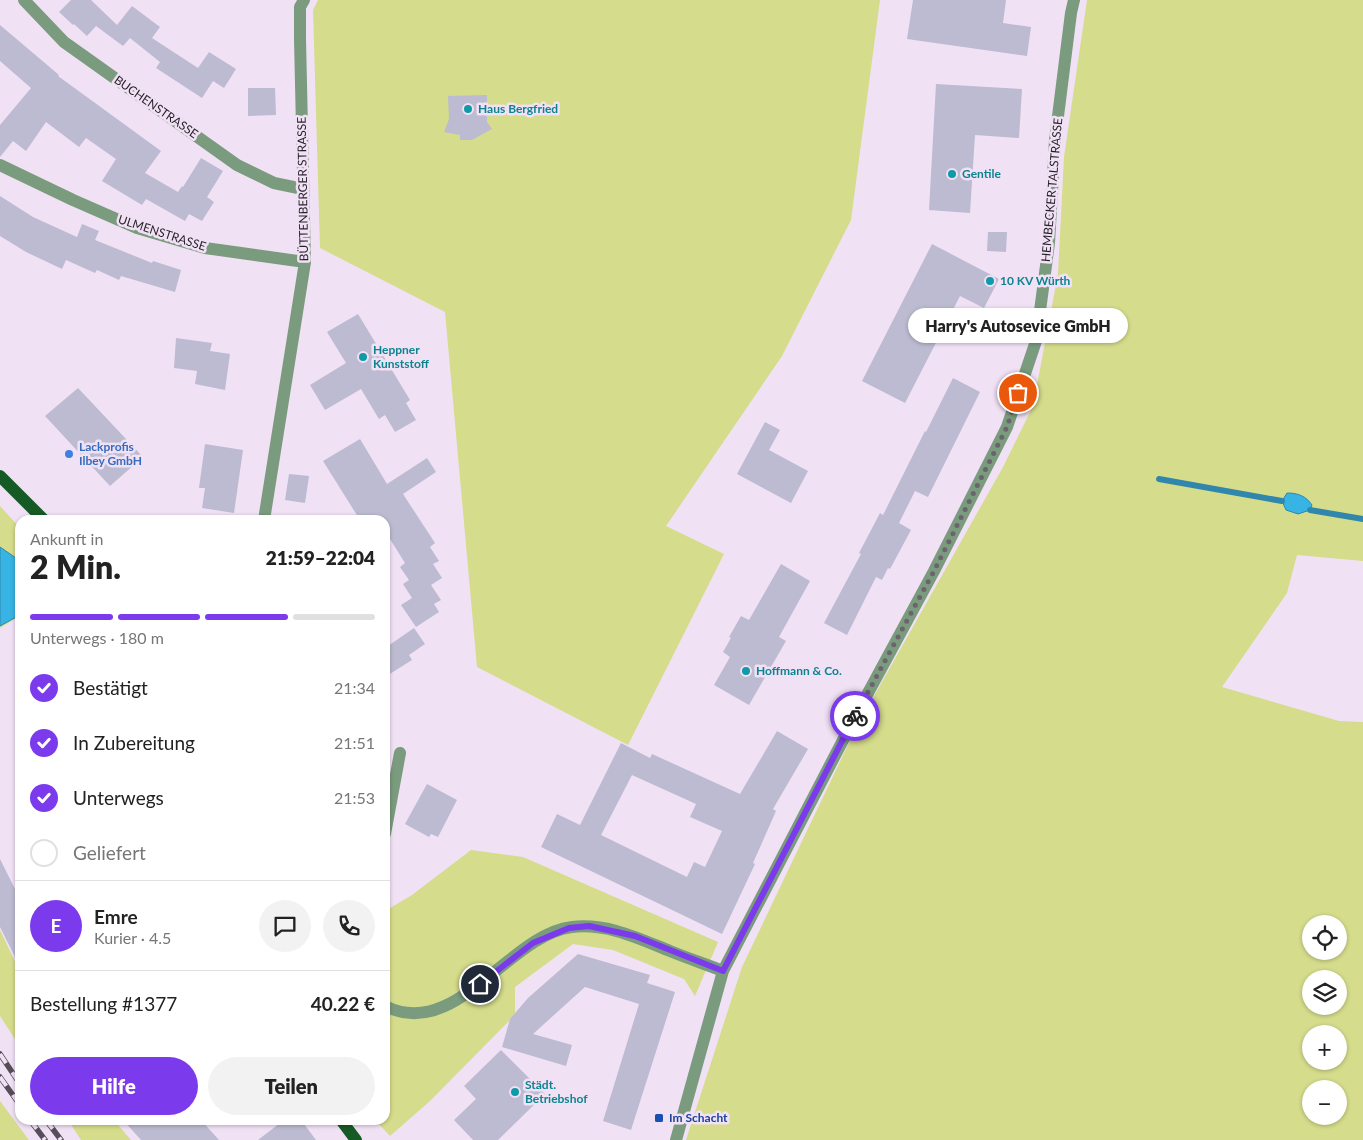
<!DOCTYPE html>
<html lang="de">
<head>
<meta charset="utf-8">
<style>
	:root { --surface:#fff; --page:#f2f2f2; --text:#222; --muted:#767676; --line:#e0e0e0; --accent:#7c3aed }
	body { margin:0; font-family:Lato,sans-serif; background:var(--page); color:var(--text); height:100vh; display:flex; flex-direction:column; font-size:19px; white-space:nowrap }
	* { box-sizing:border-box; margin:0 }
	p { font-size:16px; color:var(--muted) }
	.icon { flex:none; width:28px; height:28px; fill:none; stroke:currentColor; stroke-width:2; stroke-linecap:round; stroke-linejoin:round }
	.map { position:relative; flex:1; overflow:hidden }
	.drawer { position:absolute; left:15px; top:515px; width:375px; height:610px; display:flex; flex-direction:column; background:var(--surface); border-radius:15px; box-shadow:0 1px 4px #0004 }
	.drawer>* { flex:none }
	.fabs { position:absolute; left:1302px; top:915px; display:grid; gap:10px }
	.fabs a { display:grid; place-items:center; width:45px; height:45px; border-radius:50%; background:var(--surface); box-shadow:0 1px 4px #0004; font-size:25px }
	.pin { position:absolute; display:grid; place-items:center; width:42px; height:42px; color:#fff; margin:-21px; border:2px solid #fff; border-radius:50%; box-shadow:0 1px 5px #0007 }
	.courier { position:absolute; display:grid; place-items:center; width:50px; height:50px; margin:-25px; border:4px solid #7c3aed; border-radius:50%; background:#fff; color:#222; box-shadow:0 1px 6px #0007 }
	.bubble { position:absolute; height:35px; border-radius:18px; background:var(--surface); box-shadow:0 1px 4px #0004; font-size:16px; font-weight:800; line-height:35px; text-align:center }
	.head em { font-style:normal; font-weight:800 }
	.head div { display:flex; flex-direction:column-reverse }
	.head { display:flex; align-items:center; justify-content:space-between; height:85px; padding:0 15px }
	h1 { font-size:32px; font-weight:800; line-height:38px }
	.bar { display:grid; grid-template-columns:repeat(4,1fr); gap:8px 5px; align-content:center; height:60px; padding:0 15px }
	.bar i { height:6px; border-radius:4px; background:var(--line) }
	.bar .on { background:var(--accent) }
	.bar p { grid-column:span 4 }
	.line { display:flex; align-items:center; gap:12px; padding:0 15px; border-top:1px solid var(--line) }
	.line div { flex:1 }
	.round { display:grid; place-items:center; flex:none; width:52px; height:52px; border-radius:26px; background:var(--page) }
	ol { padding:0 15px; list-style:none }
	li { display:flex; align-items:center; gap:15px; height:55px }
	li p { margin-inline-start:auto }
	li .icon { padding:5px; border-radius:50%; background:var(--accent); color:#fff; stroke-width:4 }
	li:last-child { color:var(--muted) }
	li i { width:28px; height:28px; border:2px solid var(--line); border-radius:50% }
	.button { display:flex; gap:10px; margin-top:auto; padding:10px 15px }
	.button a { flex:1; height:58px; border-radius:30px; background:var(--accent); color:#fff; font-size:20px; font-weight:800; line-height:58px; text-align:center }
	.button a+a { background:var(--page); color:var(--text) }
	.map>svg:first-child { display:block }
	.green { fill:#d5dc8b; fill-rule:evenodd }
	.water { fill:#37b3e4; stroke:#3187ab }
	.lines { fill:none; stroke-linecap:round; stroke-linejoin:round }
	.stream { stroke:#3187ab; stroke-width:6 }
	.building { fill:#bcbbd1; fill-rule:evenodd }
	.minor { stroke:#7a9b7d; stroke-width:12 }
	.major { stroke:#165a25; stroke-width:12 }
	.rail-casing { stroke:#554d57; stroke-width:5.5 }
	.rail { stroke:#f1e1f5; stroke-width:4; stroke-dasharray:11; stroke-linecap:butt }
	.done { stroke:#6c636e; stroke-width:5; stroke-dasharray:0 9 }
	.route { stroke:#7c3aed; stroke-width:6 }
	.culture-dot { fill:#0f9aa8; stroke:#f1e1f5; stroke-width:2 }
	.shop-dot { fill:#3f7fe0; stroke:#f1e1f5; stroke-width:2 }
	.transit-dot { fill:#1a4fb4; stroke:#f1e1f5; stroke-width:2 }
	.labels { text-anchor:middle; stroke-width:5; stroke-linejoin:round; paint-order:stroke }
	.street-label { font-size:12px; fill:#241f26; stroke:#f1e1f5 }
	.culture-label { font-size:12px; font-weight:bold; fill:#0d838f; stroke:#f1e1f5; text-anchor:start }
	.shop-label { font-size:12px; font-weight:bold; fill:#366cbe; stroke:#f1e1f5; text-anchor:start }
	.transit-label { font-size:12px; font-weight:bold; fill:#164399; stroke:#f1e1f5; text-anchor:start }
</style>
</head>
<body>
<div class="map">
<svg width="1363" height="1140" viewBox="0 0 1363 1140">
	<rect width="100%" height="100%" fill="#f1e1f5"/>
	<path class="green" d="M318,0H880L851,220L782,356L666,526L724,554L628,745L477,667L445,312L320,248L313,10Z
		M1087,0H1363V561L1297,555L1287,593L1222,687L1339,721L1363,722V1140H686L742,967L856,728L1003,467L1033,406L1058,274L1064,157ZM1311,924H1339V951H1311ZM1311,979H1339V1006H1311ZM1311,1034H1339V1061H1311ZM1311,1089H1339V1116H1311Z
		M0,506L20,528V616L0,628Z
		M471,850L523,857L718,942L695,996L684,979L613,950L573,944L515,987V1015L430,1101L390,1136L375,1120H385V911L412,895Z
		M0,930L20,972V1047L0,1016Z
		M0,1101L29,1140H0Z
		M68,1120H114L131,1140H81Z"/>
	<path class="water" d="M1287,493C1298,493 1306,496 1312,505L1310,510L1298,514L1286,510L1282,501Z
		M0,547L16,558L20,563V615L0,626Z"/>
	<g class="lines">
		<path class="stream" d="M1159,479L1282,501
			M1310,510L1363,519"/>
	</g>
	<path class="building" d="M71,0H91L117,25L132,6L160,27L152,38L198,68L209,52L236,69L224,88L213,81L202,98L156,68L160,62L130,38L123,46L96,26L87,36L74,24L73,25L59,12Z
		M913,0H1006L1003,23L1031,27L1027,56L907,39Z
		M0,25L59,75L58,76L161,151L145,173L178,192L182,186L183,187L201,158L223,171L207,197L214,202L202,221L189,214L185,221L146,199L142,205L102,181L116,159L86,138L79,147L46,122L26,151L13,141L0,157V125L31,88L0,61Z
		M936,84L1022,89L1019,138L975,135L970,213L929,210Z
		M248,88H275L276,115L248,116Z
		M487,95V122L492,129L472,140H460V135L444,132L449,119L448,96Z
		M0,196L33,217L77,237L82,224L99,231L95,240L152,263L153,261L181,270L175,292L121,276L119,280L97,270L95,273L66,260L62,269L26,252L0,236Z
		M988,232H1007L1006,252L987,251Z
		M932,244L999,279L984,308L960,296L905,403L862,381Z
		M358,314L410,400L406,403L416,420L395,432L385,415L379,419L361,389L325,410L310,385L346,363L327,332Z
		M176,338L212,343L210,351L230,354L225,390L195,384L197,371L174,368Z
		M953,378L980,392L928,497L915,491L899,523L911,530L890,569L888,568L882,580L876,577L847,635L824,623L861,554L859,553L880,513L883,515L925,431L926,432Z
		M78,388L143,457L110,486L45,416Z
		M765,422L780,430L769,450L808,471L791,503L737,474Z
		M360,439L387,484L427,458L436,472L403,494L435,543L430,547L439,561L433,564L442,578L431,585L441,600L434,604L439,612L416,627L401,605L412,598L403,584L409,580L400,567L405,563L385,531V520H360L323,461Z
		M205,444L243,450L234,513L202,508L205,488H199Z
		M289,474L309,476L305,503L285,500Z
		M781,564L810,581L779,637L786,641L749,705L714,685L730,657L723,652L731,638L729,637L741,616L749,620Z
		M414,628L425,644L409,655L412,660L385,677V648Z
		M777,731L808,749L773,809L776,811L753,863L755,864L722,934L541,847L557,814L580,825L621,743L650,758L652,754L740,794ZM632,775L696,804L690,817L722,831L705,867L694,862L687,877L601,835Z
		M427,784L457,800L438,837L431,834L429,837L405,824Z
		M0,859L20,899V967L0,927Z
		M578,954L650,975L647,983L675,992L631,1130L603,1121L639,1004L585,987L533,1034L572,1045L566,1066L502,1047L510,1019L528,998Z
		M501,1050L545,1094L498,1140H473L454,1120L476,1099L464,1086Z
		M123,1120H201L219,1140H141Z
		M284,1120H301L316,1140H258Z"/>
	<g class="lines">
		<path class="minor" d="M24,0L64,42L237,165L274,183L303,189
			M0,165L73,200L137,228L205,248L305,262
			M264,520L305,262L300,39V7L304,0
			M385,834L400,753
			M385,1006C455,1042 509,934 572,927C607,923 638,938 670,951C687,958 705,964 723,971
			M676,1140L723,971L855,717L934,571L1007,427L1036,341L1049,243L1055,140L1071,13L1074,0"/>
		<path class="major" d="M0,476L44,520
			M341,1120L356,1140"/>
		<g class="rail-casing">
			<path id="rail" d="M0,1054L20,1084
				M0,1077L20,1105
				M30,1120L45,1140
				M46,1120L61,1140"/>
		</g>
		<use href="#rail" class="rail"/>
	</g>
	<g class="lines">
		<path class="done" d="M855,716L934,571L1007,427L1018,393"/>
		<path class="route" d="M480,984L533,943L569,928L589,926L635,936L723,971L855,716"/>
	</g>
	<g class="culture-dot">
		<circle cx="468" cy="109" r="5"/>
		<circle cx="952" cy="174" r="5"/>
		<circle cx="990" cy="281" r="5"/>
		<circle cx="363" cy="357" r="5"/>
		<circle cx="746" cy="671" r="5"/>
		<circle cx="515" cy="1092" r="5"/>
	</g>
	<circle class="shop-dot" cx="69" cy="454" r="5"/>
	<rect class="transit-dot" x="654" y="1113" width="10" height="10" rx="2.5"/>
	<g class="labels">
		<g class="street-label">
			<text transform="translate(156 107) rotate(35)" y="4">BUCHENSTRASSE</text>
			<text transform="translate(303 189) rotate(-91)" y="4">BÜTTENBERGER STRASSE</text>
			<text transform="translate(1052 190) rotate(-85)" y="4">HEMBECKER TALSTRASSE</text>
			<text transform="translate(162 233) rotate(18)" y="4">ULMENSTRASSE</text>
		</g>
		<g class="culture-label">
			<text x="478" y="113">Haus Bergfried</text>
			<text x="962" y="178">Gentile</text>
			<text x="1000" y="285">10 KV Würth</text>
			<text x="373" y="354">Heppner<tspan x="373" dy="14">Kunststoff</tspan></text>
			<text x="756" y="675">Hoffmann &amp; Co.</text>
			<text x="525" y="1089">Städt.<tspan x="525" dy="14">Betriebshof</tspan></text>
		</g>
		<g class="shop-label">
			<text x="79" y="451">Lackprofis<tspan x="79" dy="14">Ilbey GmbH</tspan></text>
		</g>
		<g class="transit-label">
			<text x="669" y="1122">Im Schacht</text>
		</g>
	</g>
</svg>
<div class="fabs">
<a><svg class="icon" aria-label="locate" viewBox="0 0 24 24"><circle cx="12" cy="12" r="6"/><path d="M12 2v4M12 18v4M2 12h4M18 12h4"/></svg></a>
<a><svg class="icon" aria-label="layers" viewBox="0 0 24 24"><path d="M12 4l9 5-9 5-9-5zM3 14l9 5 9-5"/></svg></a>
<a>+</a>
<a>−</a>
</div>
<div class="pin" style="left:1018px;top:393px;background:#ea580c"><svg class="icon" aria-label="bag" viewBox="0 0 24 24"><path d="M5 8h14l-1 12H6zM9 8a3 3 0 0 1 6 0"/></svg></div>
<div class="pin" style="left:480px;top:984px;background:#1f2937"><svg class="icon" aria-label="home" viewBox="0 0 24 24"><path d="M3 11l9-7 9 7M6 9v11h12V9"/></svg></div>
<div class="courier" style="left:855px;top:716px"><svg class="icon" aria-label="bike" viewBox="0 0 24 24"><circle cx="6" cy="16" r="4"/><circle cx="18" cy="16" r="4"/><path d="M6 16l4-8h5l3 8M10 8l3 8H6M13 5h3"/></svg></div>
<div class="bubble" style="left:908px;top:308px;width:220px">Harry's Autosevice GmbH</div>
<section class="drawer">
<div class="head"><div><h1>2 Min.</h1><p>Ankunft in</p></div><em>21:59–22:04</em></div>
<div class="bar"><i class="on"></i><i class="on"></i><i class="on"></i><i></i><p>Unterwegs · 180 m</p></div>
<ol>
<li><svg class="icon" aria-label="check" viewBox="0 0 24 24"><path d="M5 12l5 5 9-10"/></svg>Bestätigt<p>21:34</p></li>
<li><svg class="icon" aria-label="check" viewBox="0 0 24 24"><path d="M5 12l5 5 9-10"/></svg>In Zubereitung<p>21:51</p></li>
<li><svg class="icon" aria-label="check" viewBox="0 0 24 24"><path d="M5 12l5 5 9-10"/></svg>Unterwegs<p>21:53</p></li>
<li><i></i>Geliefert</li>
</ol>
<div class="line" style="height:90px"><b class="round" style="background:var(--accent);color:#fff">E</b><div><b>Emre</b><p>Kurier · 4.5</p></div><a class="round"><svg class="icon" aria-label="chat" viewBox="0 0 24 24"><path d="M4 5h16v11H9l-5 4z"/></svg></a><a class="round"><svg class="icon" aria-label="phone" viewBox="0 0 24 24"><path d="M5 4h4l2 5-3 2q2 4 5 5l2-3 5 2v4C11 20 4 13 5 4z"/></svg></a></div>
<div class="line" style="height:65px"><div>Bestellung #1377</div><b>40.22 €</b></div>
<div class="button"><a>Hilfe</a><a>Teilen</a></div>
</section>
</div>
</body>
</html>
